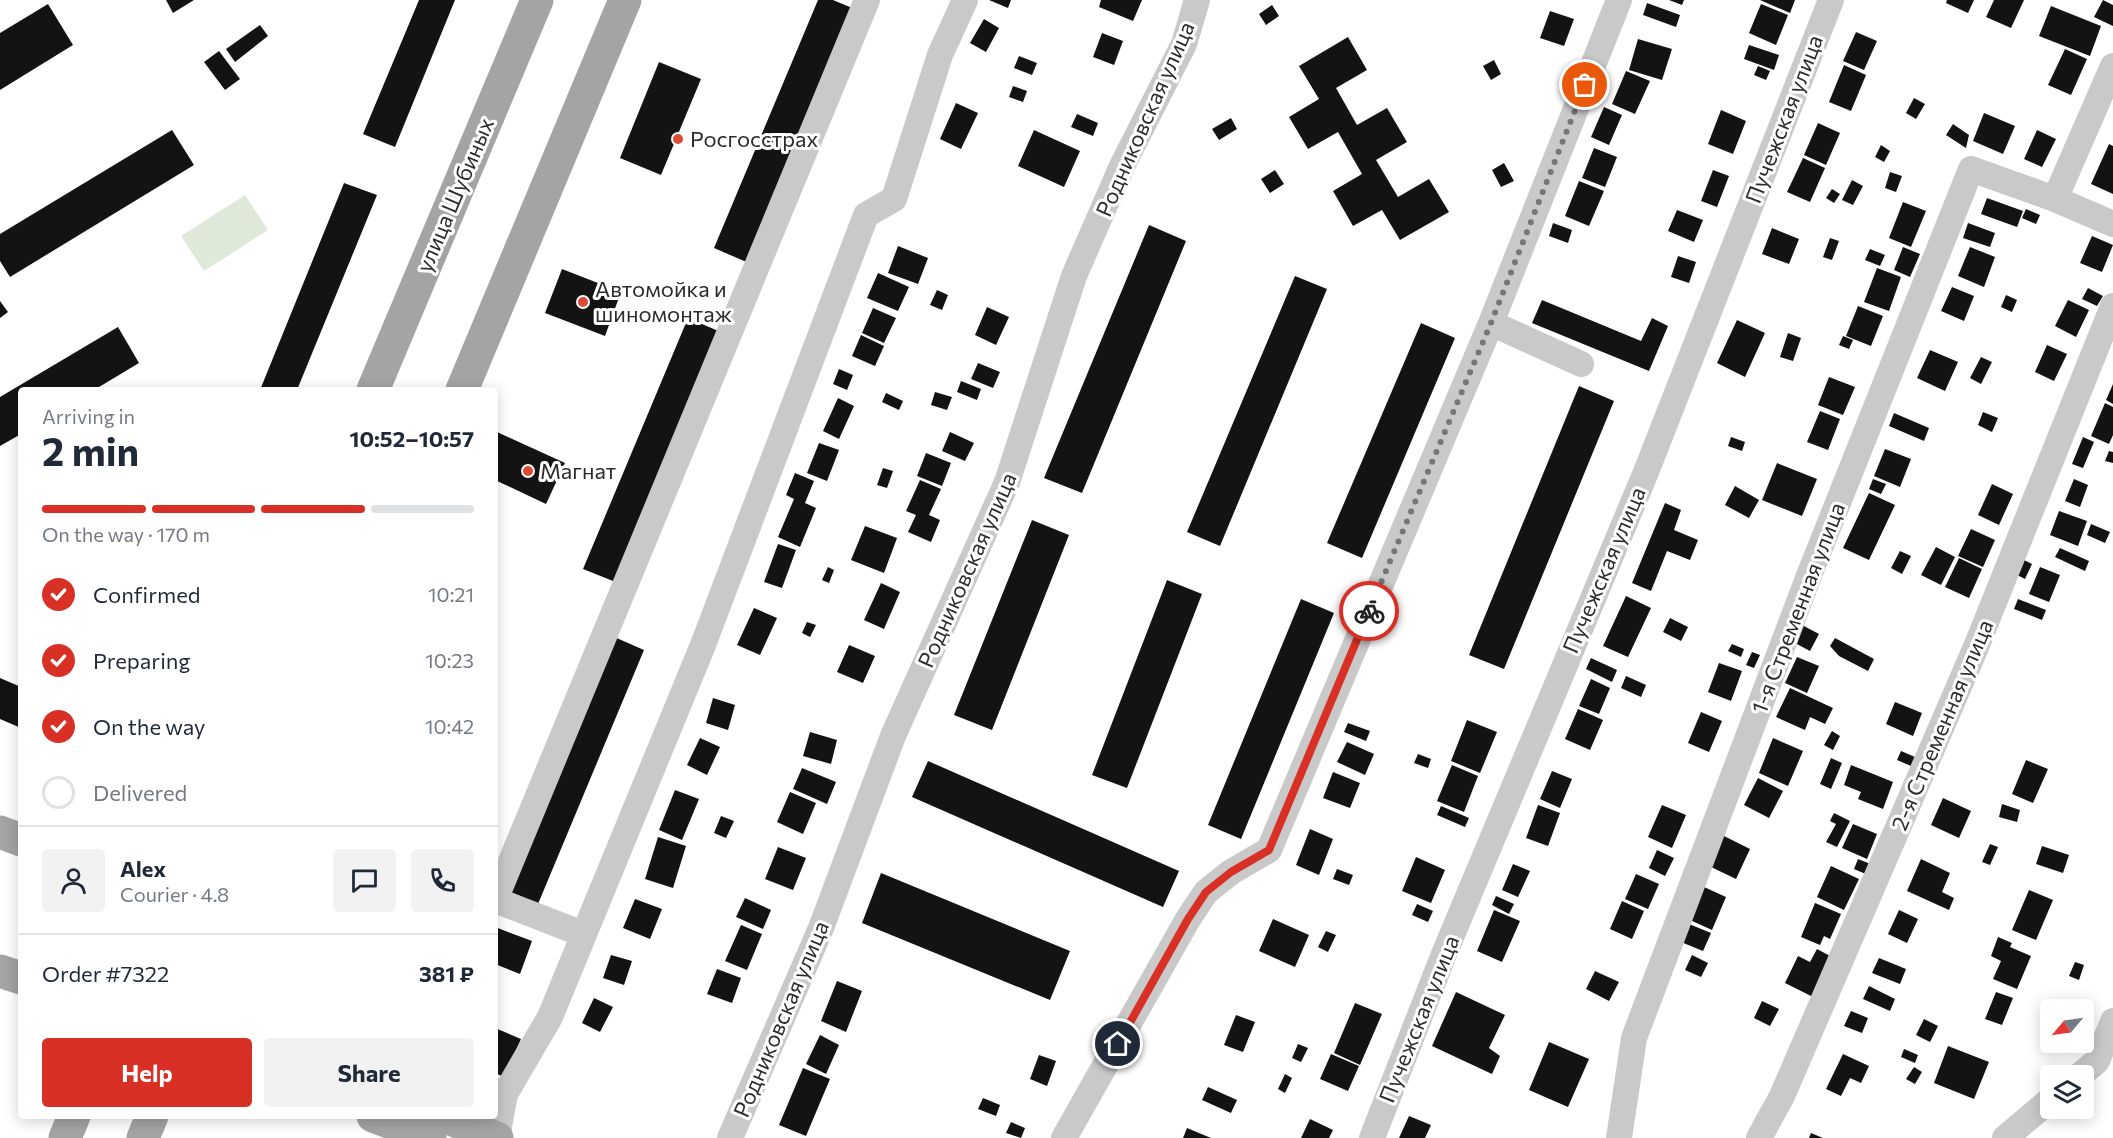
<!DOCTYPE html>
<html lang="en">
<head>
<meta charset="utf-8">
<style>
	:root { --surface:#fff; --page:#f2f2f3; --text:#1f2937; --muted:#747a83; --line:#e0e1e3; --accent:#d93025 }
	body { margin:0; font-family:Commissioner,sans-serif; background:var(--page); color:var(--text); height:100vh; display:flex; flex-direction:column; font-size:22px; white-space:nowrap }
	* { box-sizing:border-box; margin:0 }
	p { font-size:20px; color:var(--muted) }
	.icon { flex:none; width:33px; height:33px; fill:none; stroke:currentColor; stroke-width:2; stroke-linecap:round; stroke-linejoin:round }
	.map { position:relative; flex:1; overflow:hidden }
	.details { position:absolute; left:18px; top:387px; width:480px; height:732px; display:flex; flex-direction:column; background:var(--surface); border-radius:6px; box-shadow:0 3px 15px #0003 }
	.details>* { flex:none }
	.needle { width:39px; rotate:241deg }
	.fabs { position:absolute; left:2040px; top:999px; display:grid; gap:12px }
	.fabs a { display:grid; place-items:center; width:54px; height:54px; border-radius:6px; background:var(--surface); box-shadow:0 3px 15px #0003; font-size:30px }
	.pin { position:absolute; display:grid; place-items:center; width:51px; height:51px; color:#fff; margin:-26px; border:3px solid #fff; border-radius:50%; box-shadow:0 2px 6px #0007 }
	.courier { position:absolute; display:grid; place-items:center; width:60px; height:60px; margin:-30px; border:4px solid #d93025; border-radius:50%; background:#fff; color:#222; box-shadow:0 2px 8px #0007 }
	.summary em { font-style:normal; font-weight:700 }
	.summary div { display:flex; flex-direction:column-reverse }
	.summary { display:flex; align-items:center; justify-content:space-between; height:102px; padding:0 24px }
	h1 { font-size:39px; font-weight:700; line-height:45px }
	.bar { display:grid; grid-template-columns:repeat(4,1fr); gap:9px 6px; align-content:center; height:72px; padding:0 24px }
	.bar i { height:8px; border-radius:4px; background:var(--line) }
	.bar .selected { background:var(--accent) }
	.bar p { grid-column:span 4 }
	.line { display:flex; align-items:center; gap:15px; padding:0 24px; border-top:2px solid var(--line) }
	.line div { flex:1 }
	.round { display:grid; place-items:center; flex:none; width:63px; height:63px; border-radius:6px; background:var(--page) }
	ol { padding:0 24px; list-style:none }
	li { display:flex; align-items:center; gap:18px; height:66px }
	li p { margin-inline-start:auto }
	li .icon { padding:6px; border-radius:50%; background:var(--accent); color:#fff; stroke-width:4 }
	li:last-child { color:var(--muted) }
	li i { width:33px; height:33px; border:3px solid var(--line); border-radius:50% }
	.cta { display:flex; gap:12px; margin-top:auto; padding:12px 24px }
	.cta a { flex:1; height:69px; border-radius:6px; background:var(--accent); color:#fff; font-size:24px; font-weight:700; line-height:69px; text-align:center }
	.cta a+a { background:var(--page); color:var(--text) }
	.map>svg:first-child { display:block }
	.green { fill:#dfe9d9 }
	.building { fill:#131313 }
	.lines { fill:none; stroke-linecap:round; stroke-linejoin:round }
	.minor { stroke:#c9c9c9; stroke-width:26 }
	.major { stroke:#a4a4a4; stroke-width:33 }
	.done { stroke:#767676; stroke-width:6; stroke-dasharray:0 10.8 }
	.route { stroke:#d93025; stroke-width:8 }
	.poi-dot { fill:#de4933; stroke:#fff; stroke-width:2 }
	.labels { text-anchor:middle; stroke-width:6; stroke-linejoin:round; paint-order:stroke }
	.street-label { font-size:22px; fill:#2c2c2c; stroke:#fff }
	.poi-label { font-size:22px; fill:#2c2c2c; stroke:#fff; text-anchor:start }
</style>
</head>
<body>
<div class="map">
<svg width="2113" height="1138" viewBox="0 0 2113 1138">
	<rect width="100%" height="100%" fill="#fff"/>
	<path class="green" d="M245,195L268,230L204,271L181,236Z"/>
	<path class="building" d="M166,0H194L173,13Z
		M419,0H455L395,147L363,134Z
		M818,0H833L857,10L751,264L714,248Z
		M989,0H1011L1008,8Z
		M1101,0H1142L1133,21L1099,7Z
		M1669,0H1684L1682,5Z
		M1760,0H1795L1790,13Z
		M1947,0H1974L1968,13L1946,3Z
		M1994,0H2024L2011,28L1986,17Z
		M2103,0L2113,5V26L2094,17Z
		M1647,3L1680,15L1676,27L1643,15Z
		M48,4L73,45L0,90V33Z
		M1761,4L1788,15L1776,45L1749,33Z
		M1272,5L1279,16L1266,25L1259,14Z
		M2051,6L2101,26L2090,56L2039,36Z
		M1550,11L1574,19L1564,46L1540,38Z
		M984,19L999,28L986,52L970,43Z
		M260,25L268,36L235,62L226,49Z
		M1856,32L1877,41L1864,70L1843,61Z
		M1102,33L1123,41L1114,65L1093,57Z
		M1348,37L1367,70L1336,88L1357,125L1387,108L1407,142L1376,160L1398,197L1429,179L1449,212L1400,240L1382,210L1353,226L1333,191L1362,174L1338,132L1308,149L1289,117L1319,99L1299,66Z
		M1638,39L1672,49L1662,80L1629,70Z
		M1749,45L1779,55L1774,70L1744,59Z
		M2065,49L2087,59L2071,95L2048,85Z
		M219,51L240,79L225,90L204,62Z
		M1019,56L1037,63L1032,75L1014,68Z
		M1494,60L1501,74L1491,80L1483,66Z
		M659,62L701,79L661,175L620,158Z
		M1844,65L1866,75L1851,111L1829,102Z
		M1758,66L1770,71L1766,80L1754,75Z
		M1626,71L1650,81L1635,114L1612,104Z
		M1013,86L1027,91L1023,102L1009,97Z
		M1914,98L1925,104L1916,119L1906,113Z
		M956,103L978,113L961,149L940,139Z
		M1604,107L1622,115L1609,145L1591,137Z
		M1721,110L1746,121L1733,154L1708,144Z
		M1984,113L2015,126L2003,154L1973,141Z
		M1077,114L1098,123L1093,136L1071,127Z
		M1231,118L1237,129L1219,140L1212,129Z
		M1818,123L1840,133L1826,165L1804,155Z
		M1953,124L1969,135L1966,148L1946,135Z
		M172,130L194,165L10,277L0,261V234Z
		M1034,130L1080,151L1064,187L1018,166Z
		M2037,130L2056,139L2042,167L2024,159Z
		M2109,144L2113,146V194L2091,184Z
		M1881,145L1890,151L1884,162L1875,157Z
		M1594,148L1617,157L1605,187L1582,178Z
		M1803,158L1825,168L1810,202L1787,192Z
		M1504,163L1514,181L1501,187L1492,170Z
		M1275,170L1284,184L1270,193L1261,179Z
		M1713,170L1729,176L1717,207L1701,201Z
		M1890,172L1902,176L1896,192L1885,188Z
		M1852,180L1863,186L1853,205L1842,200Z
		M1579,181L1604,191L1589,226L1565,216Z
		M344,183L377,195L297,390H260Z
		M1832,189L1840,194L1834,203L1826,198Z
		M1987,198L2023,211L2017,227L1981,214Z
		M1903,202L1926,211L1911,247L1889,238Z
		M2026,209L2040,215L2036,224L2022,218Z
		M1677,210L1703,220L1694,242L1668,231Z
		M1553,223L1572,230L1568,243L1549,236Z
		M1968,223L1995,233L1990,247L1963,238Z
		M1149,225L1186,241L1082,493L1044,478Z
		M1772,228L1799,239L1789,264L1762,254Z
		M2092,236L2113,245L2102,272L2080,263Z
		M1830,238L1839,241L1832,260L1823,257Z
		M898,246L928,258L918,284L888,273Z
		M1903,247L1920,254L1910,277L1894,270Z
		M1970,247L1995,257L1984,287L1958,276Z
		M1870,249L1885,255L1880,266L1865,260Z
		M1678,256L1696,262L1689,283L1671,277Z
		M1877,268L1901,277L1889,311L1864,302Z
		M562,269L621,292L605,336L545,313Z
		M878,273L909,287L898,311L867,298Z
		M1295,276L1327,289L1220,546L1187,532Z
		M1952,287L1974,296L1964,321L1941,311Z
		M2088,288L2103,296L2097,306L2082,299Z
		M937,290L948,295L942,310L930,305Z
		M2006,295L2017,300L2012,312L2001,307Z
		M1542,300L1641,341L1652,318L1668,326L1649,371L1532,323Z
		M2068,300L2089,310L2076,337L2055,326Z
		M0,301L8,312L0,318Z
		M1858,306L1883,316L1871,346L1846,336Z
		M987,307L1009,317L996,345L975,335Z
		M873,308L896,318L884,343L862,333Z
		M688,318L723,333L618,583L583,569Z
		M1737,320L1765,333L1745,377L1717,363Z
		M1421,323L1455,338L1362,558L1327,543Z
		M118,327L139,363L94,390H21V434L0,446V397Z
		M1788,333L1801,338L1793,361L1780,357Z
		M861,335L884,346L875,366L852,356Z
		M1843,336L1853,340L1849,349L1839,345Z
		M2047,345L2067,354L2054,381L2035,372Z
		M1930,350L1958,362L1945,391L1917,378Z
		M1981,357L1992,362L1981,384L1970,378Z
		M978,363L1000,372L993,388L971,379Z
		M839,369L853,375L847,390L833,384Z
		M1829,377L1855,387L1843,415L1818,405Z
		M961,381L981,389L977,400L957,392Z
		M2113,384V404L2106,400Z
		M1579,386L1614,401L1504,669L1469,655Z
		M935,392L952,397L947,410L931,405Z
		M886,393L903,401L899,410L882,402Z
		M838,398L854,406L839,439L823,431Z
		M2105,403L2113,407V435L2109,444L2091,436Z
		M1820,411L1840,419L1828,450L1807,442Z
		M1983,412L1998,418L1992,432L1978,425Z
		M1894,413L1929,428L1924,441L1889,426Z
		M497,432L565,463L546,504L495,480V437Z
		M950,432L974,443L965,461L942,451Z
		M1731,437L1745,442L1742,451L1728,446Z
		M2083,437L2094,442L2083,468L2072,464Z
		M819,443L839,450L827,481L807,473Z
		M1885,449L1911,459L1900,487L1874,476Z
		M2109,451L2113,452V463L2105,461Z
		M926,453L951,463L942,486L917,476Z
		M1777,463L1817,479L1802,516L1762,500Z
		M883,468L893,471L887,488L877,485Z
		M795,473L814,481L805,503L816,508L800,547L778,537L794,499L786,495Z
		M1873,479L1886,484L1881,494L1869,489Z
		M2074,479L2088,485L2080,507L2065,501Z
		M920,480L941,489L929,515L940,520L931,542L908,532L916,515L906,511Z
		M1992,484L2013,494L1999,525L1978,515Z
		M1735,486L1759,500L1749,518L1725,505Z
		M1869,493L1895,505L1869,560L1843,548Z
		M1665,503L1681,510L1674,530L1698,540L1690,560L1667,551L1651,591L1632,583Z
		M2059,511L2087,521L2078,546L2050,535Z
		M1032,520L1069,535L992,730L954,715Z
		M2091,524L2110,532L2105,543L2087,535Z
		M865,526L897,538L884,573L851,560Z
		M1971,529L1995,540L1983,567L1958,556Z
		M778,544L796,550L782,588L764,582Z
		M1936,547L1955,557L1941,585L1921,575Z
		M2060,548L2089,561L2085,571L2055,557Z
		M1900,551L1911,556L1902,574L1891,568Z
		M1959,558L1982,569L1969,598L1945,587Z
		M2024,560L2032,564L2025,579L2017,575Z
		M828,567L834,570L829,583L822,580Z
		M2040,567L2060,575L2049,602L2029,594Z
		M1167,580L1202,594L1127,788L1092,775Z
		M881,583L900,592L884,629L864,620Z
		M1626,596L1651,608L1628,657L1603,646Z
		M1301,599L1334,613L1241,839L1208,825Z
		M2018,599L2046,610L2042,620L2014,609Z
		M754,608L777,618L760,655L737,645Z
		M1670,618L1688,627L1681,641L1663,632Z
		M807,622L816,625L810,637L802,633Z
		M1802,625L1819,634L1810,651L1793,642Z
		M612,636L644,650L538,904L506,890Z
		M1835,638L1874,659L1868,671L1839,656L1830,646Z
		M1732,644L1744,649L1741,657L1728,651Z
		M849,645L875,656L863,683L837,672Z
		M1752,652L1760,655L1754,668L1746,665Z
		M1797,657L1819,666L1807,693L1785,683Z
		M1591,658L1617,670L1612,682L1586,669Z
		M1719,663L1742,671L1731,701L1708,692Z
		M1626,676L1646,685L1641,697L1621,688Z
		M0,678L21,687V728L0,719Z
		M1591,679L1610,688L1599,714L1579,706Z
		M1790,688L1833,708L1825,724L1810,717L1805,730L1776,717Z
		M713,698L735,705L728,730L706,723Z
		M1895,702L1922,713L1913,736L1886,724Z
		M1578,709L1603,720L1590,750L1565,739Z
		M1701,712L1722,721L1709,752L1688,743Z
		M1467,720L1497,732L1480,773L1451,761Z
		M1348,723L1370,731L1366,741L1344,732Z
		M1832,731L1840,736L1833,750L1824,745Z
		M810,732L837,740L831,764L803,756Z
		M700,738L720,747L707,775L687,765Z
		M1773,738L1803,751L1788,786L1759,773Z
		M1347,742L1374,754L1365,775L1337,762Z
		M1901,751L1915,757L1911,766L1897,760Z
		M1418,754L1431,759L1428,768L1414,763Z
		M1831,758L1842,763L1831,789L1820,784Z
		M2026,760L2048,769L2033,803L2012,794Z
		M928,761L1179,871L1163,907L912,797Z
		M1452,765L1478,776L1464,812L1437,801Z
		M1851,765L1893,782L1883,809L1858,799L1861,792L1844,785Z
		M802,768L836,782L827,804L793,789Z
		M1552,771L1572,779L1560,808L1540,799Z
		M1333,772L1360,783L1350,808L1323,798Z
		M1758,778L1783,791L1769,818L1744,805Z
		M675,790L699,799L682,840L659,830Z
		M790,792L816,803L803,834L777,822Z
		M1943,798L1971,811L1959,838L1931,825Z
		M2002,804L2020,810L2017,822L1999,817Z
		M1538,805L1560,813L1548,846L1526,838Z
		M1662,805L1686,815L1672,848L1648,837Z
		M1441,806L1469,818L1465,827L1437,815Z
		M1834,813L1850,821L1837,847L1826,842L1836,824L1830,821Z
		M721,816L734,821L726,838L714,833Z
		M1853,824L1877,834L1867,859L1842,848Z
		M1310,829L1333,839L1319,875L1296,865Z
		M1724,836L1750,849L1736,879L1709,866Z
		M658,837L686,846L673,888L645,879Z
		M1990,844L1998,847L1990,865L1982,862Z
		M2042,846L2069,855L2063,873L2036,864Z
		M778,847L806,858L793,890L765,879Z
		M1657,850L1674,858L1665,876L1649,868Z
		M1416,857L1445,870L1431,903L1402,891Z
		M1858,859L1873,865L1868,875L1854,869Z
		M1921,859L1950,873L1942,892L1954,898L1949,910L1907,891Z
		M1513,864L1530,871L1518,897L1502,890Z
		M1831,866L1859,879L1844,910L1817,897Z
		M1337,869L1353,875L1349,885L1333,879Z
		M881,873L1070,951L1050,1000L862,923Z
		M1636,874L1659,884L1648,909L1625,899Z
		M1704,887L1726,897L1712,930L1690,920Z
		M2029,890L2053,900L2036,940L2012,930Z
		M1496,896L1514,904L1509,914L1492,905Z
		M745,898L771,910L763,929L736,917Z
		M635,899L662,909L650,939L623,928Z
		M1622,901L1644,911L1632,939L1610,929Z
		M1815,903L1841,914L1830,939L1824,936L1820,945L1801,937Z
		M1417,904L1433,911L1428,922L1412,915Z
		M1494,910L1520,921L1502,962L1477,951Z
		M1899,910L1918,919L1907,943L1888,934Z
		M1273,919L1309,935L1295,967L1259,951Z
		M1689,924L1711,933L1703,951L1681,942Z
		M741,925L762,934L747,970L725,961Z
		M495,927L532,941L520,974L495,964Z
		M1326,931L1336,935L1328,952L1318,947Z
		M1998,937L2012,943L2010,947L2031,956L2017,989L1993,979L2001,961L1991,956Z
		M1817,949L1832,957L1813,997L1785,983L1798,956L1810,962Z
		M611,955L632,961L624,985L603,978Z
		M1692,955L1708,963L1701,977L1685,970Z
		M1879,958L1906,969L1900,984L1872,973Z
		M2075,962L2084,965L2079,980L2069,976Z
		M717,969L741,978L732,1003L707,994Z
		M1595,971L1619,982L1609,1001L1586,989Z
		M837,981L862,991L846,1032L821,1021Z
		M1869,986L1895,999L1890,1011L1863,999Z
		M1456,992L1505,1015L1489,1048L1500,1056L1492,1074L1432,1046Z
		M1996,992L2013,998L2002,1025L1985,1019Z
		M594,998L613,1007L600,1032L582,1023Z
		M1762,1001L1779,1009L1770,1026L1754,1018Z
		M1355,1003L1382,1014L1360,1065L1334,1053Z
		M1851,1011L1868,1018L1862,1033L1844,1026Z
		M1236,1015L1255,1022L1243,1052L1224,1045Z
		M1924,1019L1938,1026L1930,1042L1916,1035Z
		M495,1028L521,1039L504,1077L495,1073Z
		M820,1035L839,1045L826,1074L806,1064Z
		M1549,1042L1589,1059L1568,1107L1529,1090Z
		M1298,1044L1308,1048L1301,1062L1292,1058Z
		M1948,1046L1989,1062L1974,1099L1934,1083Z
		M1904,1049L1918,1055L1915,1063L1901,1057Z
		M1331,1054L1359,1066L1348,1091L1320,1079Z
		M1843,1054L1869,1066L1861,1083L1850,1078L1841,1096L1826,1089Z
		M1039,1055L1056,1061L1047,1086L1030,1079Z
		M1914,1067L1922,1072L1915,1084L1906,1079Z
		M803,1068L830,1079L806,1136L779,1125Z
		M1285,1074L1292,1078L1285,1093L1278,1089Z
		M1208,1087L1237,1100L1231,1113L1202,1100Z
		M983,1098L1000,1105L996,1116L978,1109Z
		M1409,1116L1431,1125L1425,1138H1399Z
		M1310,1119L1333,1130L1329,1138H1301Z
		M1011,1122L1025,1128L1021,1138L1006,1133Z
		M1187,1128L1211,1138H1183Z
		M1811,1133L1823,1138H1809Z"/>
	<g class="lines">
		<path class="minor" d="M2055,199L2113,66
			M1491,323L1581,364
			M583,934L495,900L867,0
			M2079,1076L2097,1061L2113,1021
			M497,1138L505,1094L550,1017L596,905L703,645L866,215L894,199L940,55L965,0
			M730,1138L821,928L893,736L1007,482L1074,276L1122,166L1184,44L1197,0
			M1064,1138L1188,919L1206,892L1231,872L1269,850L1491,323L1619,0
			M1372,1138L1444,954L1646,472L1831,0
			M1619,1138L1634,1038L1810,573L1971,169L2055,199L2113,224
			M1759,1138L1782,1096L1976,647L2113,306
			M2005,1138L2050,1100"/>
		<path class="major" d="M373,390L537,0
			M462,390L625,0
			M0,832L21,840
			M0,971L21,978
			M373,1116L430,1138
			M443,1116L497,1138
			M65,1138L74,1116
			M143,1138L152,1116"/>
	</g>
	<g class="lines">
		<path class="done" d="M1369,611L1491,323L1585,85"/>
		<path class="route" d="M1118,1044L1188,919L1206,892L1231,872L1269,850L1369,611"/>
	</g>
	<g class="poi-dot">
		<circle cx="678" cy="139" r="6"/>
		<circle cx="583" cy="302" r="6"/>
		<circle cx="528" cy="471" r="6"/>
	</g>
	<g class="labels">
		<g class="street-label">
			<text transform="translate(1145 119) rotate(-66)" y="8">Родниковская улица</text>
			<text transform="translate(1784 119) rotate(-69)" y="8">Пучежская улица</text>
			<text transform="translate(455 195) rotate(-67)" y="8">улица Шубиных</text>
			<text transform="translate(967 570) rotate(-66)" y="8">Родниковская улица</text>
			<text transform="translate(1604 570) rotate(-67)" y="8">Пучежская улица</text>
			<text transform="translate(1798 608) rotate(-69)" y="8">1-я Стременная улица</text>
			<text transform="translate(1942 725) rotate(-67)" y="8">2-я Стременная улица</text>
			<text transform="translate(781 1019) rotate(-67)" y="8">Родниковская улица</text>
			<text transform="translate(1419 1019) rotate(-68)" y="8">Пучежская улица</text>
		</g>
		<g class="poi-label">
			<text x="690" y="147">Росгосстрах</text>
			<text x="595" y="297">Автомойка и<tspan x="595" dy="25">шиномонтаж</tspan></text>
			<text x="540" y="479">Магнат</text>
		</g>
	</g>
</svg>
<div class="fabs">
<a><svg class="needle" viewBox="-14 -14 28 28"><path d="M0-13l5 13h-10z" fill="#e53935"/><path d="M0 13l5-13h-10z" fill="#747a83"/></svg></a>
<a><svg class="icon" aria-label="layers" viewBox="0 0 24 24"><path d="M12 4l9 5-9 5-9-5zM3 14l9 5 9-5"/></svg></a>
</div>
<div class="pin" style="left:1585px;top:85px;background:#ea580c"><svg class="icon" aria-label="bag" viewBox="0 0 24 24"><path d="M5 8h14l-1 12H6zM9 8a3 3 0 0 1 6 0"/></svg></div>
<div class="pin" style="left:1118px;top:1044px;background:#1f2937"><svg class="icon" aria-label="home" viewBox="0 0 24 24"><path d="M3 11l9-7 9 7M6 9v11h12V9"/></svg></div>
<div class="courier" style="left:1369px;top:611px"><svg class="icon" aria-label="bike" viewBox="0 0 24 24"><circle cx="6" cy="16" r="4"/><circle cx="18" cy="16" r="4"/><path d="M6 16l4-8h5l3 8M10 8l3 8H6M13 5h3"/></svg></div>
<section class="details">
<div class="summary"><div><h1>2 min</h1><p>Arriving in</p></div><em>10:52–10:57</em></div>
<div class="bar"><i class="selected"></i><i class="selected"></i><i class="selected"></i><i></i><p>On the way · 170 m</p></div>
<ol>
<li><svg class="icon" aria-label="check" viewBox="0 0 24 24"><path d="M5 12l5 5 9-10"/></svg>Confirmed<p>10:21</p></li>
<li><svg class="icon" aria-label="check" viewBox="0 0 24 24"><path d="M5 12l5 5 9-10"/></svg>Preparing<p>10:23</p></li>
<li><svg class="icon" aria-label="check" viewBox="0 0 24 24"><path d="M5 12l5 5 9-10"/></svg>On the way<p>10:42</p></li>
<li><i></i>Delivered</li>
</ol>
<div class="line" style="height:108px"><a class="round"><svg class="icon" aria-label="person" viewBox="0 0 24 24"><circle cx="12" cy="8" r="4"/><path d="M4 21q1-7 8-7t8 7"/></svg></a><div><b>Alex</b><p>Courier · 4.8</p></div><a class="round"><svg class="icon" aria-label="chat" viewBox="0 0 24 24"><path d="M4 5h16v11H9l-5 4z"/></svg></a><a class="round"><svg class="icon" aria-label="phone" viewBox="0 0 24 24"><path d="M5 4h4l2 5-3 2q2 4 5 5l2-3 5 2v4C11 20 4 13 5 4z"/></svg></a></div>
<div class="line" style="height:78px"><div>Order #7322</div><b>381 ₽</b></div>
<div class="cta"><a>Help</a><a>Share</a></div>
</section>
</div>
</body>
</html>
